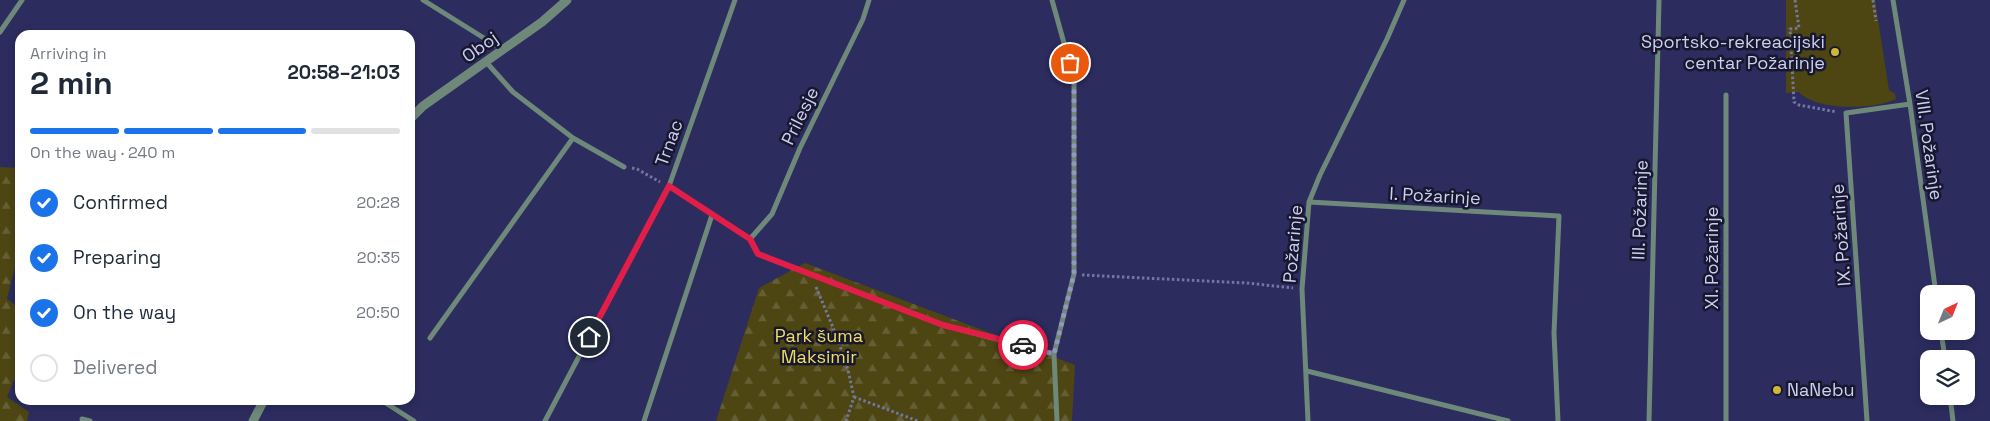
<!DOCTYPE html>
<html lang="en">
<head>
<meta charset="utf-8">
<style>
	:root { --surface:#fff; --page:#f6f6f7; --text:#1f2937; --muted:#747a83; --line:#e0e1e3; --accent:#1a73e8 }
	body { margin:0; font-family:"Space Grotesk",sans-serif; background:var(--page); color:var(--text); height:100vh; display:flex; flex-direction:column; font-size:19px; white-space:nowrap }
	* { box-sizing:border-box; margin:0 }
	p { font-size:16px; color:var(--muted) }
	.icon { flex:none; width:28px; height:28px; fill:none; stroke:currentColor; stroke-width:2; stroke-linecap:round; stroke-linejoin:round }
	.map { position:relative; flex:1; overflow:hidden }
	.sheet { position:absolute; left:15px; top:30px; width:400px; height:375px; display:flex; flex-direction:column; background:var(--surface); border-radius:15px; box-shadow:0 2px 8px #0003 }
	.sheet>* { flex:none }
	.needle { width:32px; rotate:43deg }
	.fabs { position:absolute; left:1920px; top:285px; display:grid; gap:10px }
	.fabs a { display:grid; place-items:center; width:55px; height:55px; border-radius:10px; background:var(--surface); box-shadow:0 2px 8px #0003; font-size:25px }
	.pin { position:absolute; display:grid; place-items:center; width:42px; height:42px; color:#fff; margin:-21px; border:2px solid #fff; border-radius:50%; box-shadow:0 1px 5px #0007 }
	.courier { position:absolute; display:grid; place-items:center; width:50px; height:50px; margin:-25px; border:4px solid #e11d48; border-radius:50%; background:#fff; color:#222; box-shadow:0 1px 6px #0007 }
	.summary em { font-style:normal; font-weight:600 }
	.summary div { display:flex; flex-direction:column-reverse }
	.summary { display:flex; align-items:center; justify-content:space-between; height:85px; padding:0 15px }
	h1 { font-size:32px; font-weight:600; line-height:38px }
	.bar { display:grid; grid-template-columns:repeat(4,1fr); gap:8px 5px; align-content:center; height:60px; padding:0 15px }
	.bar i { height:6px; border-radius:4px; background:var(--line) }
	.bar .active { background:var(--accent) }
	.bar p { grid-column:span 4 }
	ol { padding:0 15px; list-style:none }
	li { display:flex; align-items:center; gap:15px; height:55px }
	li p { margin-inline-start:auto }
	li .icon { padding:5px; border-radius:50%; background:var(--accent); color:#fff; stroke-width:4 }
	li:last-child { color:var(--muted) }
	li i { width:28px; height:28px; border:2px solid var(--line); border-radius:50% }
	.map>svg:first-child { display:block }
	.forest { fill:url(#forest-firs) }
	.pitch { fill:#4d4512 }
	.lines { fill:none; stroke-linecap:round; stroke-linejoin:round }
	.path { stroke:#7476a0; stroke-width:3; stroke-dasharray:2.5 2.5; stroke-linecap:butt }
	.minor { stroke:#6e897a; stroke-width:5 }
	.tertiary { stroke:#6e897a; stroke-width:9 }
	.done { stroke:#9496bd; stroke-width:5; stroke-dasharray:0 9 }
	.route { stroke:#e11d48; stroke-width:6 }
	.poi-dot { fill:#cdb938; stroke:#17182f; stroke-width:2 }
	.labels { text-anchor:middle; stroke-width:5; stroke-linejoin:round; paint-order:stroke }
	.poi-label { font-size:18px; fill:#cccfef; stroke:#17182f; text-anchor:end }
	.street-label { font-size:18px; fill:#cccfef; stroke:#17182f }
	.park-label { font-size:18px; fill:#f3de5f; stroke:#17182f }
</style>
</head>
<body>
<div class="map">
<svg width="1990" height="421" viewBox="0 0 1990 421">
	<defs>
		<pattern id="forest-firs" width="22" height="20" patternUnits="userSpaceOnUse" patternTransform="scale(1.25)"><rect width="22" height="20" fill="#4d4512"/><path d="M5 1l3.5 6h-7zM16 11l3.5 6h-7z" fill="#655f35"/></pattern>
	</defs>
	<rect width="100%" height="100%" fill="#2c2c5f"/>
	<path class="forest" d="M0,167L20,168V246L7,299L20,309V366L7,397L29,412L27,421H0Z
		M805,263L1075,365L1072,421H716L759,288Z"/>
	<path class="pitch" d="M1786,0H1875L1889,90L1895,94L1896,99C1875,110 1815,111 1799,92L1786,93Z"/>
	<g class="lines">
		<path class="path" d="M1795,0L1799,28L1790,29L1794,102L1799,105L1837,112
			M1873,0L1876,21
			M632,168L637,169L660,182
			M1082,275L1247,283L1293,288
			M816,287L837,337L848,370L854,397L846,421
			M854,397L918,421"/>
		<path class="minor" d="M423,0L503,50
			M1052,0L1074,79V274L1054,354L1057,421
			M1893,0L1910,104L1936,294
			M0,32L22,0
			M487,63L513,92L573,138L624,167
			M669,186L750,239
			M1309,202L1559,216L1554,333L1558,421
			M750,239L758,254L943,325L1054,354
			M750,239L772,214L800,148L863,19L869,0
			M1941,331L1945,359
			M430,338L573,138
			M1307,371L1508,421
			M1950,396L1953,421
			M381,400L414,421
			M82,419L90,421
			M545,421L669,186L735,0
			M644,421L712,215
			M1308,421L1302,289L1309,202L1320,175L1387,39L1404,0
			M1649,421L1659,0
			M1726,421V95
			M1867,421L1846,113L1910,104"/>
		<path class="tertiary" d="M410,119L423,106L542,22L567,0
			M253,421L264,400"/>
	</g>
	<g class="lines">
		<path class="done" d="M1023,345L1054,354L1074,274V79L1070,63"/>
		<path class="route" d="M589,337L669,186L750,239L758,254L943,325L1023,345"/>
	</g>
	<g class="poi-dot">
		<circle cx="1835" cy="52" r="5"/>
		<circle cx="1777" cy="390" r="5"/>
	</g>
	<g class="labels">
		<g class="poi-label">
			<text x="1825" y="48">Sportsko-rekreacijski<tspan x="1825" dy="21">centar Požarinje</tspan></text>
			<text x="1787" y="396" text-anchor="start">NaNebu</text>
		</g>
		<g class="street-label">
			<text transform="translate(480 47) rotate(-35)" y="6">Oboj</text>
			<text transform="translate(800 116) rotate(-64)" y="6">Prilesje</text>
			<text transform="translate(669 143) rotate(-70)" y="6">Trnac</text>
			<text transform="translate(1929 145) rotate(82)" y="6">VIII. Požarinje</text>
			<text transform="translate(1435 196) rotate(3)" y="6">I. Požarinje</text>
			<text transform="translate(1640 210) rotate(-88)" y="6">III. Požarinje</text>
			<text transform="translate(1841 235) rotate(-94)" y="6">IX. Požarinje</text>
			<text transform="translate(1293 244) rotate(-85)" y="6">Požarinje</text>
			<text transform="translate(1712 258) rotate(-90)" y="6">XI. Požarinje</text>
		</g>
		<g class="park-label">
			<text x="819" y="342">Park šuma<tspan x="819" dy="21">Maksimir</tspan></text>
		</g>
	</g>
</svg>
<div class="fabs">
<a><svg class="needle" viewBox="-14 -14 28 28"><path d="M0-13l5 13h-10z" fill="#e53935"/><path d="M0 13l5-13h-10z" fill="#747a83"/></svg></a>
<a><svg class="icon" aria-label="layers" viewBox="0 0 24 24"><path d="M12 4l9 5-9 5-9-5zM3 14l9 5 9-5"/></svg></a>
</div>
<div class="pin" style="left:1070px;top:63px;background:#ea580c"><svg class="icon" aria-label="bag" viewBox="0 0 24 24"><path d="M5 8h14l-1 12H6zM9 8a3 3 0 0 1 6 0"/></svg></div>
<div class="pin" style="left:589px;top:337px;background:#1f2937"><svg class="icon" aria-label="home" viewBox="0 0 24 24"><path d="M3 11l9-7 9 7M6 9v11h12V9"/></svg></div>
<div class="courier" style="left:1023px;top:345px"><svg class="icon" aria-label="car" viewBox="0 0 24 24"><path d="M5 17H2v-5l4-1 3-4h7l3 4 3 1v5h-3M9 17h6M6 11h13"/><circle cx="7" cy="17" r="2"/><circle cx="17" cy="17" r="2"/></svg></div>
<section class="sheet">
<div class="summary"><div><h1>2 min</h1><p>Arriving in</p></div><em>20:58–21:03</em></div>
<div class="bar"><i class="active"></i><i class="active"></i><i class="active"></i><i></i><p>On the way · 240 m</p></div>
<ol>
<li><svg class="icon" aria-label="check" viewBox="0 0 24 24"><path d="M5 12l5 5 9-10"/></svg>Confirmed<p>20:28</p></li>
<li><svg class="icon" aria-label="check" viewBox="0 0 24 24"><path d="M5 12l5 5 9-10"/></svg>Preparing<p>20:35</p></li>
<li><svg class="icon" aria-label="check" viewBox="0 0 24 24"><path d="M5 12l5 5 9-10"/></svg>On the way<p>20:50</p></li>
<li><i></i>Delivered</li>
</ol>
</section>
</div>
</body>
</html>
